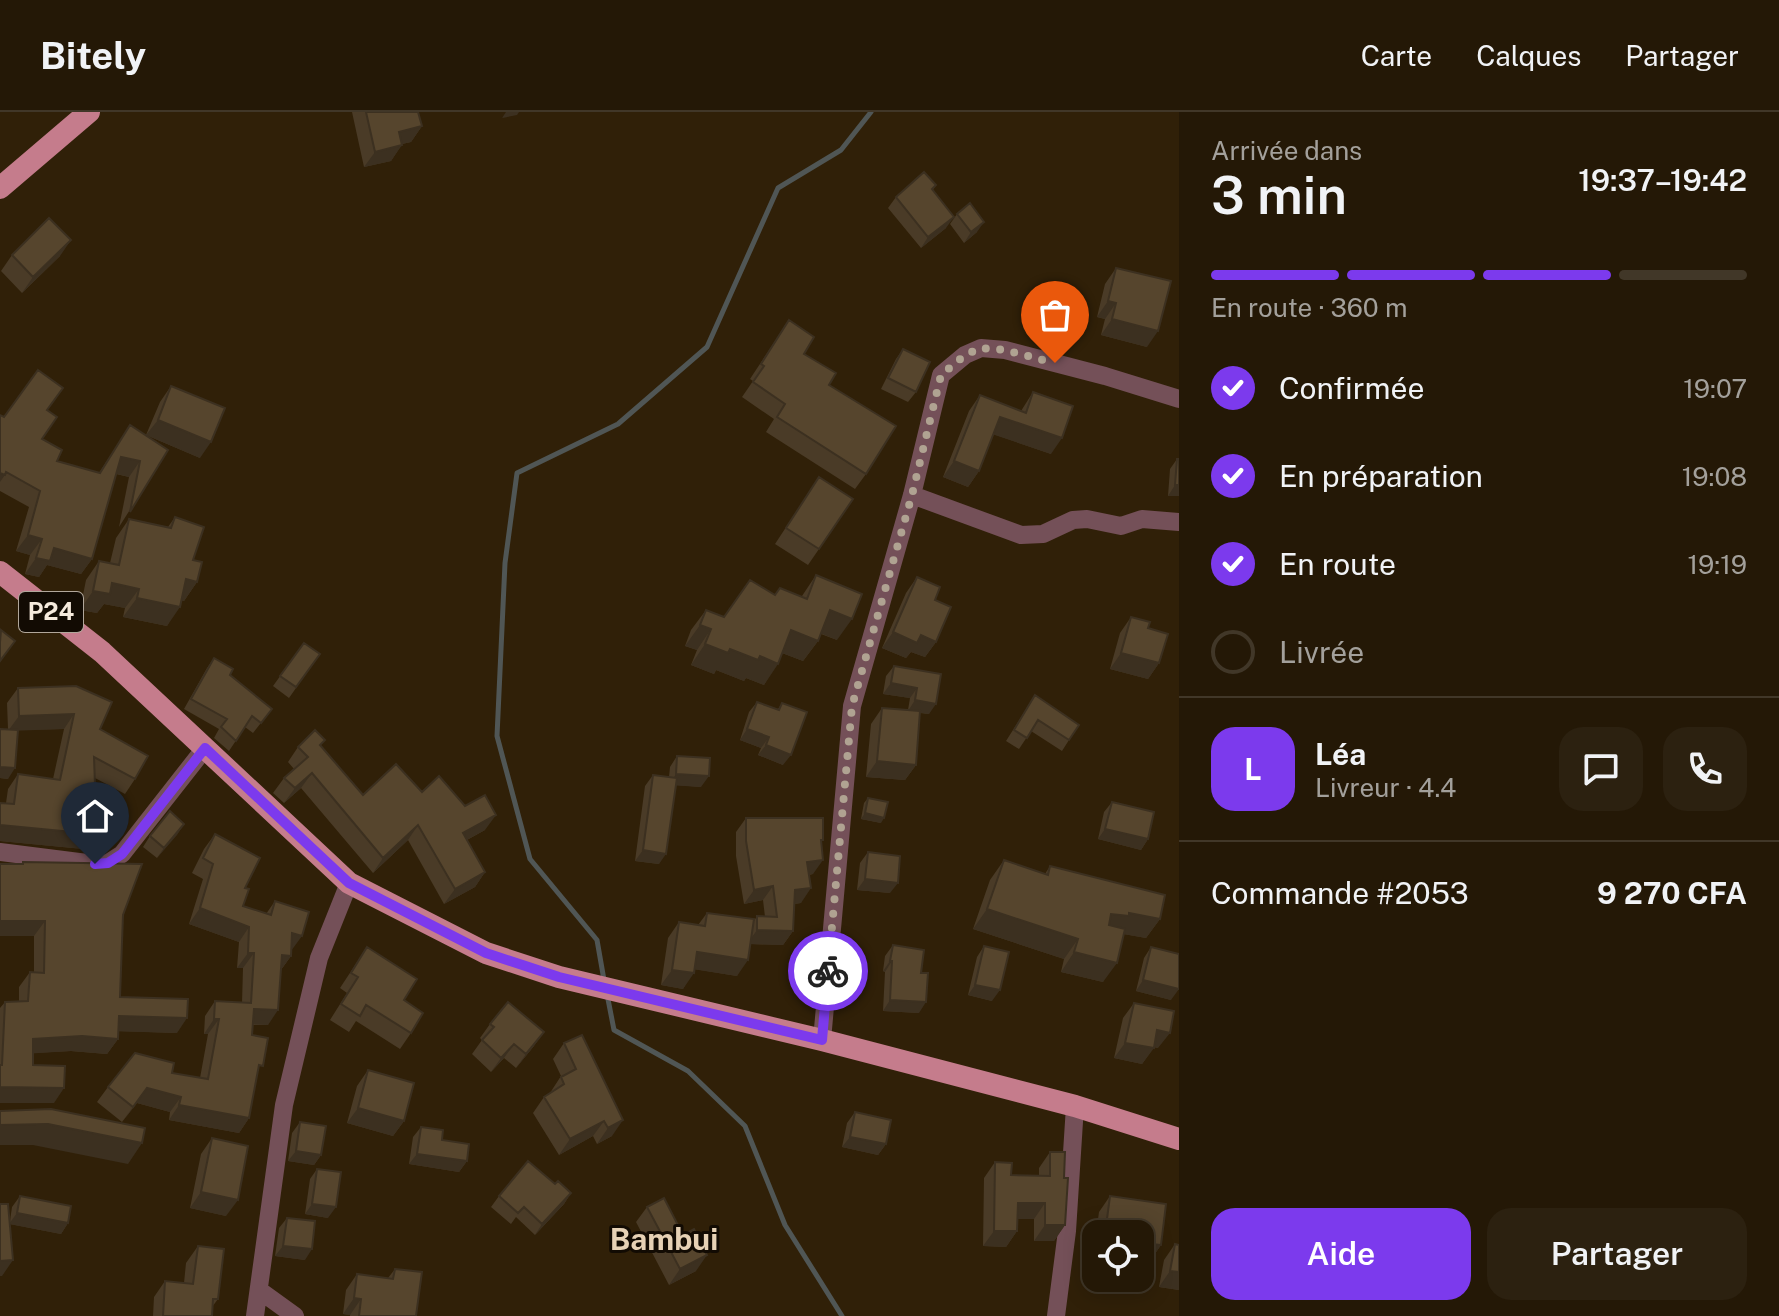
<!DOCTYPE html>
<html lang="fr">
<head>
<meta charset="utf-8">
<style>
	:root { --surface:#241806; --page:#2c2110; --text:#f1f3f6; --muted:#a3a09b; --line:#413728; --accent:#7c3aed }
	body { margin:0; font-family:"Public Sans",sans-serif; background:var(--page); color:var(--text); height:100vh; display:flex; flex-direction:column; font-size:30px; white-space:nowrap }
	* { box-sizing:border-box; margin:0 }
	p { font-size:26px; color:var(--muted) }
	.icon { flex:none; width:44px; height:44px; fill:none; stroke:currentColor; stroke-width:2; stroke-linecap:round; stroke-linejoin:round }
	.map { position:relative; flex:1; overflow:hidden }
	.sheet { display:flex; flex-direction:column; background:var(--surface); width:600px }
	.sheet>* { flex:none }
	.tools { position:absolute; left:1082px; top:1108px; display:grid; gap:16px }
	.tools a { display:grid; place-items:center; width:72px; height:72px; border-radius:16px; background:var(--surface); box-shadow:0 4px 20px #0003,0 0 0 2px var(--line); font-size:40px }
	.pin { position:absolute; display:grid; place-items:center; width:68px; height:68px; color:#fff; margin:-82px -34px; border-radius:50% 50% 50% 0; rotate:-45deg; box-shadow:0 0 8px #0007 }
	.pin .icon { rotate:45deg }
	.courier { position:absolute; display:grid; place-items:center; width:80px; height:80px; margin:-40px; border:6px solid #7c3aed; border-radius:50%; background:#fff; color:#222; box-shadow:0 2px 10px #0007 }
	.head em { font-style:normal; font-weight:600 }
	.head div { display:flex; flex-direction:column-reverse }
	.head { display:flex; align-items:center; justify-content:space-between; height:136px; padding:0 32px }
	h1 { font-size:52px; font-weight:600; line-height:60px }
	.bar { display:grid; grid-template-columns:repeat(4,1fr); gap:12px 8px; align-content:center; height:96px; padding:0 32px }
	.bar i { height:10px; border-radius:6px; background:var(--line) }
	.bar .selected { background:var(--accent) }
	.bar p { grid-column:span 4 }
	.line { display:flex; align-items:center; gap:20px; padding:0 32px; border-top:2px solid var(--line) }
	.line div { flex:1 }
	.round { display:grid; place-items:center; flex:none; width:84px; height:84px; border-radius:24px; background:var(--page) }
	ol { padding:0 32px; list-style:none }
	li { display:flex; align-items:center; gap:24px; height:88px }
	li p { margin-inline-start:auto }
	li .icon { padding:8px; border-radius:50%; background:var(--accent); color:#fff; stroke-width:4 }
	li:last-child { color:var(--muted) }
	li i { width:44px; height:44px; border:4px solid var(--line); border-radius:50% }
	.button { display:flex; gap:16px; margin-top:auto; padding:16px 32px }
	.button a { flex:1; height:92px; border-radius:24px; background:var(--accent); color:#fff; font-size:32px; font-weight:600; line-height:92px; text-align:center }
	.button a+a { background:var(--page); color:var(--text) }
	header { display:flex; align-items:center; gap:48px; box-sizing:border-box; height:112px; padding:0 40px; background:var(--surface); border-bottom:2px solid var(--line) }
	header strong { font-size:38px }
	nav { display:flex; gap:44px; margin-inline-start:auto; font-size:28px }
	main { display:flex; flex:1; min-height:0 }
	.map>svg:first-child { display:block }
	.lines { fill:none; stroke-linecap:round; stroke-linejoin:round }
	.stream { stroke:#505655; stroke-width:5 }
	.minor { stroke:#745058; stroke-width:18 }
	.primary { stroke:#c57c8c; stroke-width:22 }
	.wall { fill:#4a3b27 }
	.shaded-wall { fill:#3c3020 }
	.building { fill:#56452d; stroke:#3c3020; stroke-width:2 }
	.done { stroke:#b0a392; stroke-width:8; stroke-dasharray:0 14.4 }
	.route { stroke:#7c3aed; stroke-width:10 }
	.labels { text-anchor:middle; stroke-width:6; stroke-linejoin:round; paint-order:stroke }
	.shield { fill:#120b03; stroke:#b1a79b; stroke-width:2 }
	.shield-label { font-size:24px; font-weight:bold; fill:#f5eadc }
	.quarter-label { font-size:30px; font-weight:bold; fill:#e6d1b5; stroke:#120b03 }
</style>
</head>
<body>
<header>
<strong>Bitely</strong>
<nav><a>Carte</a><a>Calques</a><a>Partager</a></nav>
</header>
<main>
<div class="map">
<svg width="1179" height="1204" viewBox="0 0 1179 1204">
	<rect width="100%" height="100%" fill="#302008"/>
	<g class="lines">
		<path class="stream" d="M604,868L597,828L530,747L497,624L505,451L517,361L618,312L707,235L778,76L841,38L871,0
			M607,882L614,918L688,959L745,1014L785,1113L842,1204"/>
		<path class="minor" d="M912,383L1021,423L1043,422L1073,408L1087,407L1121,414L1142,407L1179,410
			M0,740L95,752L108,751L122,742L205,636
			M822,928L852,594L912,383L941,263L965,243L981,236L1005,238L1105,264L1179,287
			M259,1178L295,1204
			M255,1204L284,993L319,846L349,771
			M1056,1204L1067,1119L1075,994"/>
		<path class="primary" d="M0,76L89,0
			M0,460L102,540L349,771L486,841L559,865L822,928L1075,994L1179,1027"/>
	</g>
	<path class="wall" d="M352,0H418L422,14L411,30L402,32L391,49L364,55Z
		M936,73L933,78L946,116L921,136L888,96L896,85Z
		M957,102L977,120L964,131L950,112Z
		M12,143L60,144L22,181L1,159Z
		M1116,156L1147,235L1101,223L1105,207L1097,205L1105,172Z
		M789,208L804,242L829,273L866,362L855,377L766,320L774,307L742,285L753,269L750,267Z
		M903,237L916,280L908,290L881,277L896,247Z
		M171,274L200,346L146,323L160,290Z
		M1033,280L1051,342L993,322L979,359L968,375L943,365L969,299L980,283L1021,299Z
		M47,298L42,327L57,349L99,361L130,313L168,338L119,415L129,365L116,362L92,447L81,462L47,453L39,465L25,462L30,443L16,439L29,395L0,379V303L4,305Z
		M1177,347H1179V384H1168L1170,357Z
		M819,365V437L808,453L775,432Z
		M175,405L193,448L197,470L184,489L181,488L167,514L123,505L125,496L104,492L97,501L80,498L86,468L99,449L110,451L116,426L129,407L168,415Z
		M816,463L837,528L821,522L818,529L803,549L782,541L764,573L746,566L744,569L716,558L714,562L691,553L697,538L685,534L691,518L706,498L724,505L775,483L802,484Z
		M917,465L935,488L936,530L925,545L911,540L906,546L882,536L906,481Z
		M1131,505L1148,516L1159,551L1148,567L1110,557L1120,521Z
		M304,531L320,542L289,586L273,574Z
		M214,546L230,563L264,607L253,621L245,615L229,639L214,626L219,617L184,597L207,556Z
		M894,554L941,562L929,602L920,601L916,653L905,668L866,665L871,612L882,596L908,598L910,586L883,582L886,564Z
		M76,574L100,617L135,667L125,682L95,666L96,701L120,721L109,736L104,739L0,729V691H6L8,677L18,662L53,667L64,617L17,618L8,667L0,666V617H8L7,591L18,576Z
		M1035,583L1069,628L1062,639L1031,619L1019,637L1006,629Z
		M757,590L778,597L782,591L783,653L758,643L761,636L740,628L749,600Z
		M320,634L363,683L422,680L485,718L467,728L485,760L475,775L444,792L408,728L373,761L301,676L284,691L273,681L284,666L294,657L288,650L298,635Z
		M677,644L701,675L676,673L659,752L635,749L645,674L653,663L669,665L670,655Z
		M868,686L881,711L861,707L864,691Z
		M1112,690L1148,727L1141,738L1098,727L1104,700Z
		M746,706L821,731L813,762L809,763L801,791L794,792L793,819L783,833L751,832L737,864L694,857L683,877L661,873L668,826L679,810L698,813L707,801L754,809L757,804L765,805L763,788L744,792L736,744V720Z
		M184,712L157,746L143,735L150,724Z
		M215,722L245,776L243,794L266,802L275,789L291,839V844L281,858L268,913H253L252,923L257,962L249,1006L239,1021L169,1008L170,1000L137,991L122,1010L97,990L108,975L172,961L200,966L208,922H204L205,904L215,889L242,891L243,856H237L239,830L189,812L203,767L192,761L204,737Z
		M868,740L890,781L857,778L860,751Z
		M1004,748L1045,762L1050,754L1160,807L1146,826L1124,822L1103,870L1061,860L1064,847L973,817L990,768Z
		M23,750L123,803L120,885L177,921L118,919V927L107,942L71,939L33,941V953L54,991H0V896L5,890L19,889V875L30,860H34V824H0V752H21Z
		M893,833L921,861L919,901L883,899L885,860L883,859L885,844Z
		M984,834L992,889L968,883L977,845Z
		M367,835L404,888L411,921L400,937L356,909L349,920L330,908L347,881L340,876Z
		M1151,835L1171,888L1136,879L1144,846Z
		M1134,891L1158,936L1154,935L1142,952L1114,946L1123,906Z
		M490,912L534,934L516,956L504,946L491,960L472,942L482,928L480,926Z
		M564,931L612,1024L597,1032L593,1024L559,1043L533,1001L544,985L550,981L561,964L553,947Z
		M368,958L404,1009L393,1024L347,1011L357,974Z
		M855,1000L886,1032L878,1043L842,1035L847,1011Z
		M300,1010L321,1043L314,1053L288,1049L292,1021Z
		M421,1015L467,1049L459,1060L409,1052L413,1025Z
		M212,1026L226,1104L190,1096L201,1042Z
		M1050,1040L1065,1113L1054,1129H1034V1107H1017V1119L1006,1135L983,1134L984,1066L995,1050L1011,1063H1039V1056Z
		M317,1057L328,1106L305,1102L310,1067Z
		M555,1072L571,1081L564,1092L535,1123L516,1105L511,1112L491,1095L499,1084Z
		M20,1084L68,1111L61,1122L10,1112L2,1164L12,1095Z
		M1110,1084L1161,1133L1150,1149L1140,1122H1096L1099,1100Z
		M647,1095L683,1123L696,1159L669,1173L636,1110Z
		M287,1106L305,1148L275,1144L279,1116Z
		M1175,1132L1179,1133V1178L1159,1175L1164,1148Z
		M198,1134L218,1187L212,1195V1204H153L154,1185L165,1169L184,1171L186,1151Z
		M395,1157L416,1204H350V1203L343,1202L346,1178L357,1162L388,1166Z"/>
	<path class="shaded-wall" d="M506,0H519L517,3L502,6Z
		M422,14L411,30L388,35L399,20Z
		M402,33L391,49L364,55L375,40Z
		M954,105L946,116L921,136L928,125Z
		M984,110L977,120L964,131L971,120Z
		M71,128L60,144L22,181L33,165Z
		M1108,189L1116,191L1105,207L1097,205Z
		M1112,207L1158,219L1147,235L1101,223Z
		M1000,305L1062,326L1051,342L989,321Z
		M158,308L211,330L200,346L146,323Z
		M121,345L140,349L129,365L109,360Z
		M954,349L979,359L968,375L943,365Z
		M0,361L5,363L0,370Z
		M1175,373H1179V384H1168Z
		M28,423L42,427L30,443L16,439Z
		M54,436L92,447L81,462L47,453L39,465L25,462L36,446Z
		M186,467L197,470L184,489L173,486Z
		M112,471L139,477L125,496L104,492L97,501L80,498L93,479Z
		M137,486L180,495L167,514L123,505Z
		M830,498L852,507L837,528L815,519Z
		M700,513L711,517L697,538L685,534Z
		M791,518L818,529L803,549L777,539Z
		M893,520L921,523L936,530L925,545L911,540L906,546L882,536Z
		M705,532L760,544L778,552L764,573L746,566L744,569L716,558L714,562L691,553Z
		M1121,541L1159,551L1148,567L1110,557Z
		M891,571L917,576L910,586L883,582Z
		M915,588L936,592L929,602L908,599Z
		M74,602L64,617L8,619L19,604Z
		M747,617L769,625L761,636L740,628Z
		M766,633L791,643L783,653L758,643Z
		M877,649L916,653L905,668L866,665Z
		M0,655L15,656L8,667L0,666Z
		M312,661L301,676L284,691L295,676Z
		M676,662L709,664L701,675L669,673Z
		M865,701L884,706L881,711L861,707Z
		M496,703L485,718L452,736L463,721Z
		M184,712L177,723L157,746L164,736Z
		M0,713L120,721L109,736L104,739L0,729Z
		M418,713L408,728L373,761L383,746Z
		M1105,717L1148,727L1141,738L1098,727Z
		M643,738L666,742L659,752L635,749Z
		M823,748L813,762L797,764L807,750Z
		M485,760L475,775L444,792L455,777Z
		M865,767L898,771L890,781L857,778Z
		M773,774L763,788L744,792L754,778Z
		M811,776L801,791L785,793L795,778Z
		M200,796L249,815L239,830L189,812Z
		M987,797L1078,827L1064,847L973,817Z
		M1129,801L1160,807L1146,826L1117,821L1098,822L1111,802Z
		M0,809H45L34,824H0Z
		M757,818L793,819L783,833L747,832Z
		M292,821L302,824L291,839Z
		M697,840L748,848L737,864L686,856Z
		M1074,840L1117,851L1103,870L1061,860Z
		M248,841H254L243,856H237Z
		M282,843L291,844L280,859Z
		M890,849H892L885,860L883,859Z
		M672,858L694,861L683,877L661,873Z
		M1143,868L1179,877L1171,888L1136,879Z
		M975,873L1000,878L992,889L968,883Z
		M890,888L926,890L919,901L883,899Z
		M254,897L278,898L268,913L243,912Z
		M119,904L187,906L177,921L108,919Z
		M214,907H219L208,922H204Z
		M1157,918L1170,921L1158,936L1146,934Z
		M544,920L534,934L516,956L526,942Z
		M82,924L118,927L107,942L71,939L23,942L33,927Z
		M1125,931L1154,936L1142,952L1114,946Z
		M514,932L504,946L491,960L501,946Z
		M0,975L64,976L54,991H0Z
		M147,976L181,985L170,1000L137,991L122,1010Z
		M179,993L249,1006L239,1021L169,1008Z
		M358,996L404,1009L393,1024L347,1011Z
		M623,1008L612,1024L597,1032L608,1016Z
		M604,1009L593,1024L559,1043L570,1027Z
		M48,1012L142,1031L128,1052L33,1033H0V1013Z
		M850,1025L886,1032L878,1043L842,1035Z
		M296,1039L321,1043L314,1053L288,1049Z
		M417,1042L467,1049L459,1060L409,1052Z
		M201,1080L238,1088L226,1104L190,1096Z
		M571,1081L564,1092L535,1123L542,1112Z
		M1018,1091H1045L1034,1107H1006Z
		M312,1092L336,1095L328,1106L305,1102Z
		M17,1101L68,1111L61,1122L9,1112Z
		M1045,1113H1065L1054,1129H1034Z
		M994,1119H1017L1006,1135L983,1134Z
		M1140,1131L1161,1133L1150,1149L1140,1148Z
		M283,1134L312,1137L305,1148L275,1144Z
		M707,1143L696,1159L669,1173L680,1157Z
		M13,1148L2,1164H0V1149Z
		M1170,1159L1179,1160V1178L1159,1175Z
		M354,1186L361,1187L350,1203L343,1202Z"/>
	<path class="building" d="M366,0H418L422,14L399,20L402,33L375,40Z
		M924,60L936,73L932,77L954,105L928,125L896,85Z
		M970,91L984,110L971,120L957,102Z
		M49,106L71,128L33,165L12,143Z
		M1116,156L1171,169L1158,219L1112,207L1116,191L1108,189Z
		M789,208L814,225L804,242L836,261L829,273L896,314L866,362L777,305L785,292L753,270L764,254L761,252Z
		M903,237L930,250L916,280L888,266Z
		M38,258L63,276L47,298L57,305L42,327L62,338L57,349L100,361L130,313L168,338L130,400L140,349L121,345L92,447L54,436L50,449L36,446L42,427L28,423L40,379L6,360L5,363L0,361V303L4,305Z
		M171,274L225,296L211,330L158,308Z
		M1033,280L1073,294L1062,326L1000,305L979,359L954,349L980,283L1026,301Z
		M1177,347H1179V373H1175Z
		M819,365L853,387L819,437L786,416Z
		M175,405L204,415L193,448L202,450L197,470L186,467L180,495L137,486L139,477L112,471L110,482L93,479L99,449L119,453L129,407L171,416Z
		M816,463L862,482L852,507L830,498L818,529L791,518L778,552L760,544L758,548L730,537L728,541L705,532L711,517L700,513L706,498L724,505L750,468L775,483L780,476L807,487Z
		M917,465L940,475L935,488L951,495L936,530L921,523L917,531L893,520Z
		M1131,505L1150,510L1148,516L1168,522L1159,551L1121,541Z
		M1,518L15,529L0,549V530Z
		M304,531L320,542L296,575L280,564Z
		M214,546L233,557L230,563L272,597L261,611L252,604L236,629L221,615L227,607L191,587Z
		M894,554L941,562L936,592L915,588L917,576L891,571Z
		M76,574L112,590L100,617L148,644L135,667L94,645L96,701L121,703L120,721L114,724L0,713V691L14,692L18,662L60,668L74,602L19,604L18,576Z
		M1035,583L1079,613L1069,628L1038,608L1027,626L1014,618Z
		M757,590L779,598L782,591L807,600L791,643L766,633L769,625L747,617Z
		M882,596L920,599L916,653L877,649Z
		M0,617L18,618L15,656L0,655Z
		M315,618L325,628L320,633L363,683L396,652L422,680L439,664L465,694L485,683L496,703L463,721L485,760L455,777L418,713L383,746L312,661L295,676L284,666L308,645L298,635Z
		M677,644L710,646L709,664L676,662Z
		M653,663L677,666L666,742L643,738Z
		M868,686L888,690L884,706L865,701Z
		M1112,690L1154,700L1148,727L1105,717Z
		M170,699L184,712L164,736L150,724Z
		M746,706H823V728H821L823,748L807,750L811,776L795,778L793,819L757,818V804L777,805L773,774L754,778L746,729Z
		M215,722L260,746L245,776L249,777L243,794L271,803L275,789L309,800L302,824L292,821L291,844L282,843L278,898L254,897L252,923L268,926L263,954L259,953L249,1006L179,993L181,985L147,976L133,995L108,975L135,941L174,951L172,961L208,967L219,907H214L215,889L251,891L254,841H248L249,815L200,796L213,752L203,746Z
		M868,740L900,744L898,771L865,767Z
		M1004,748L1048,763L1050,754L1165,783L1160,807L1129,801V804L1111,802L1109,813L1125,817L1117,851L1074,840L1078,827L987,797Z
		M23,750L142,752L123,803L120,885L188,887L187,906L119,904L118,927L82,924L33,927V953L65,954L64,976L0,975V953H2L5,890L28,889L30,860L44,861L45,809H0V752H23Z
		M707,801L754,807L748,848L697,840L694,861L672,858L679,810L705,814Z
		M893,833L924,838L921,861H928L926,890L890,888L892,849H890Z
		M984,834L1009,840L1000,878L975,873Z
		M367,835L417,867L404,888L423,901L411,921L366,893L360,904L341,892L358,865L351,861Z
		M1151,835L1179,842V877L1143,868Z
		M508,890L544,920L526,942L514,932L501,946L482,928L494,915L490,912Z
		M1134,891L1174,899L1170,921L1157,918L1154,936L1125,931Z
		M582,923L623,1008L608,1016L604,1009L570,1027L544,985L564,972L561,965L576,957L564,931Z
		M368,958L414,971L404,1009L358,996Z
		M51,997L145,1016L142,1031L48,1012L0,1013V999Z
		M855,1000L891,1008L886,1032L850,1025Z
		M300,1010L326,1014L321,1043L296,1039Z
		M421,1015L443,1018L442,1028L469,1032L467,1049L417,1042Z
		M212,1026L248,1034L238,1088L201,1080Z
		M1050,1040H1065L1064,1066H1068L1065,1113H1045V1091H1018L1017,1119H994L995,1050L1012,1051L1011,1063L1050,1064Z
		M528,1049L555,1072L558,1069L571,1081L542,1112L524,1095L518,1101L499,1084Z
		M317,1057L341,1060L336,1095L312,1092Z
		M20,1084L71,1094L68,1111L17,1101Z
		M1110,1084L1166,1092L1161,1133L1140,1131V1122H1105Z
		M664,1086L683,1123L694,1117L707,1143L680,1157L647,1095Z
		M0,1092H8L13,1148L0,1149Z
		M287,1106L315,1109L312,1137L283,1134Z
		M1175,1132L1179,1133V1160L1170,1159Z
		M198,1134L224,1137L218,1187H213L212,1204H163L165,1169L193,1172Z
		M395,1157L422,1160L416,1204H359L361,1187L354,1186L357,1162L393,1167Z"/>
	<g class="lines">
		<path class="done" d="M828,859L852,594L912,383L941,263L965,243L981,236L1005,238L1055,251"/>
		<path class="route" d="M95,752L108,751L122,742L205,636L349,771L486,841L559,865L822,928L828,859"/>
	</g>
	<g class="labels">
		<rect class="shield" x="19" y="480" width="64" height="40" rx="6"/>
		<g class="shield-label">
			<text x="51" y="508">P24</text>
		</g>
		<g class="quarter-label">
			<text x="664" y="1138">Bambui</text>
		</g>
	</g>
</svg>
<div class="tools">
<a><svg class="icon" aria-label="locate" viewBox="0 0 24 24"><circle cx="12" cy="12" r="6"/><path d="M12 2v4M12 18v4M2 12h4M18 12h4"/></svg></a>
</div>
<div class="pin" style="left:1055px;top:251px;background:#ea580c"><svg class="icon" aria-label="bag" viewBox="0 0 24 24"><path d="M5 8h14l-1 12H6zM9 8a3 3 0 0 1 6 0"/></svg></div>
<div class="pin" style="left:95px;top:752px;background:#1f2937"><svg class="icon" aria-label="home" viewBox="0 0 24 24"><path d="M3 11l9-7 9 7M6 9v11h12V9"/></svg></div>
<div class="courier" style="left:828px;top:859px"><svg class="icon" aria-label="bike" viewBox="0 0 24 24"><circle cx="6" cy="16" r="4"/><circle cx="18" cy="16" r="4"/><path d="M6 16l4-8h5l3 8M10 8l3 8H6M13 5h3"/></svg></div>
</div>
<section class="sheet">
<div class="head"><div><h1>3 min</h1><p>Arrivée dans</p></div><em>19:37–19:42</em></div>
<div class="bar"><i class="selected"></i><i class="selected"></i><i class="selected"></i><i></i><p>En route · 360 m</p></div>
<ol>
<li><svg class="icon" aria-label="check" viewBox="0 0 24 24"><path d="M5 12l5 5 9-10"/></svg>Confirmée<p>19:07</p></li>
<li><svg class="icon" aria-label="check" viewBox="0 0 24 24"><path d="M5 12l5 5 9-10"/></svg>En préparation<p>19:08</p></li>
<li><svg class="icon" aria-label="check" viewBox="0 0 24 24"><path d="M5 12l5 5 9-10"/></svg>En route<p>19:19</p></li>
<li><i></i>Livrée</li>
</ol>
<div class="line" style="height:144px"><b class="round" style="background:var(--accent);color:#fff">L</b><div><b>Léa</b><p>Livreur · 4.4</p></div><a class="round"><svg class="icon" aria-label="chat" viewBox="0 0 24 24"><path d="M4 5h16v11H9l-5 4z"/></svg></a><a class="round"><svg class="icon" aria-label="phone" viewBox="0 0 24 24"><path d="M5 4h4l2 5-3 2q2 4 5 5l2-3 5 2v4C11 20 4 13 5 4z"/></svg></a></div>
<div class="line" style="height:104px"><div>Commande #2053</div><b>9 270 CFA</b></div>
<div class="button"><a>Aide</a><a>Partager</a></div>
</section>
</main>
</body>
</html>
